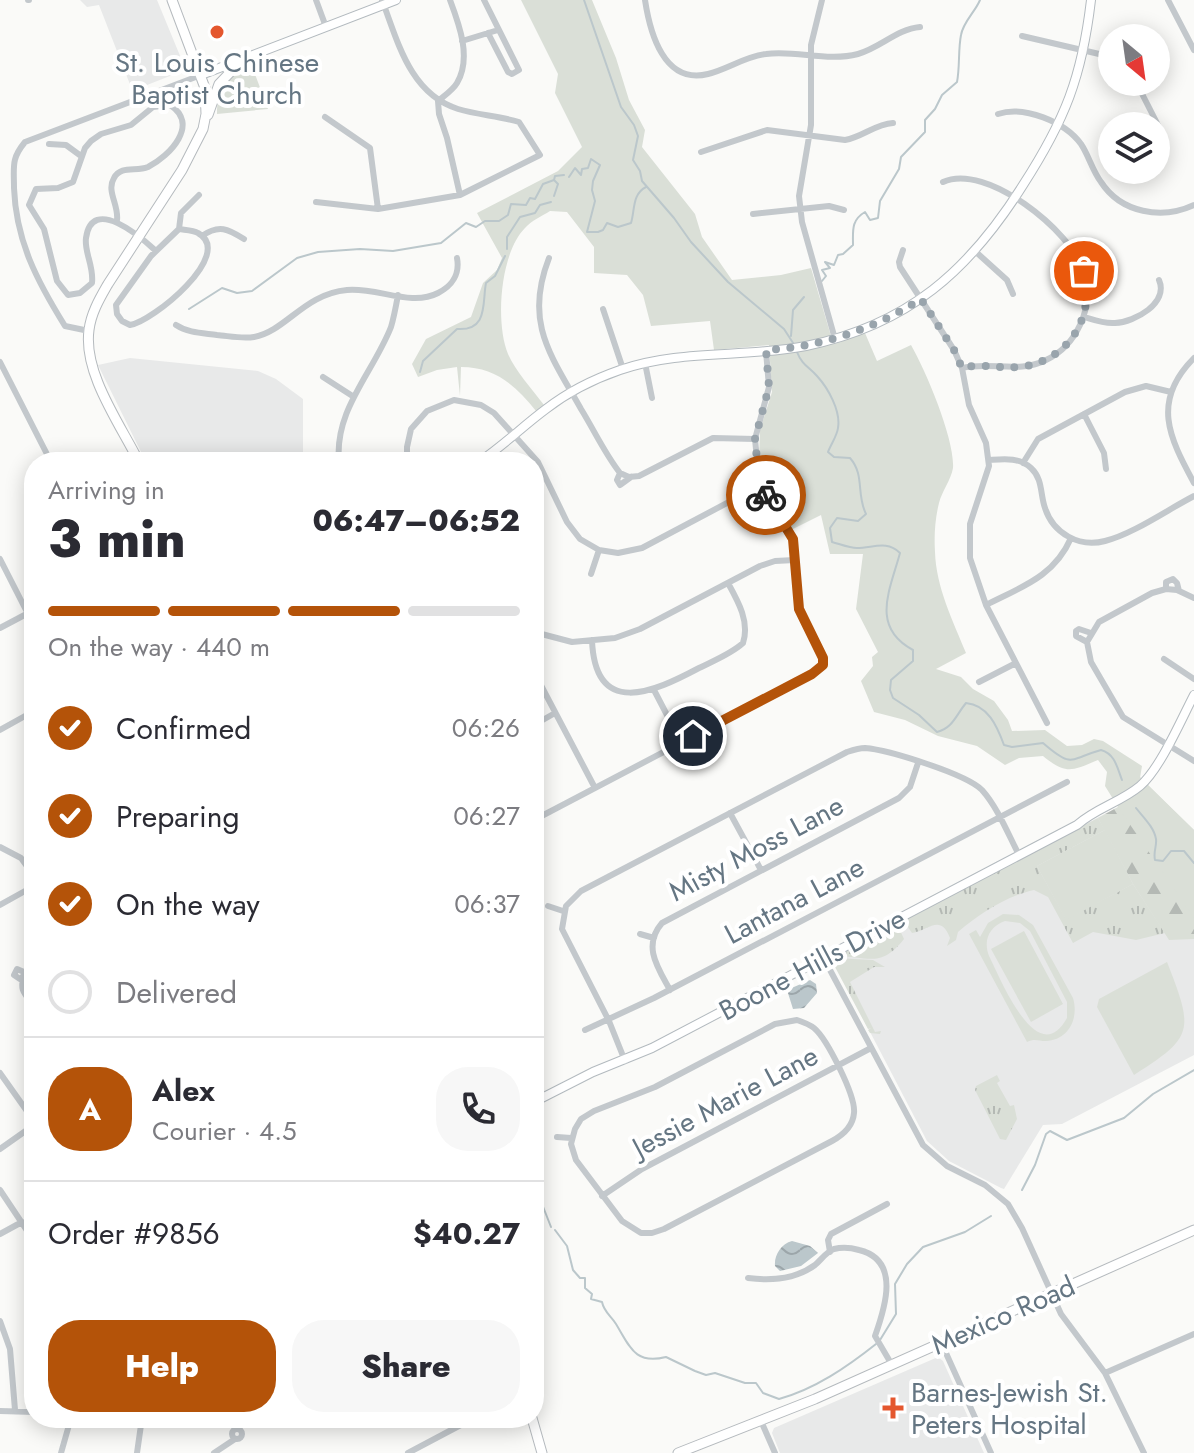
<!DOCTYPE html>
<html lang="en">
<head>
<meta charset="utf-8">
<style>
	:root { --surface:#fff; --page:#f7f7f7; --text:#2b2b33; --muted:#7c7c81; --line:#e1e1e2; --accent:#b45309 }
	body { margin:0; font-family:Jost,sans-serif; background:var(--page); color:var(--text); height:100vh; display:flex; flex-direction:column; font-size:30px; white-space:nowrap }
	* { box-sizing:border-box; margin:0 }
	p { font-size:26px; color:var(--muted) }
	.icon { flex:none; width:44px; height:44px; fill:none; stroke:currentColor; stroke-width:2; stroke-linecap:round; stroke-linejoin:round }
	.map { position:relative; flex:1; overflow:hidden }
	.panel { position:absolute; left:24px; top:452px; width:520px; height:976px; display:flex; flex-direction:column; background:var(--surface); border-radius:32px; box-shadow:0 4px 20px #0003 }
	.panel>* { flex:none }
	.needle { width:52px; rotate:151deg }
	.controls { position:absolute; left:1098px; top:24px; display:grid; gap:16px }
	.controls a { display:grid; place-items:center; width:72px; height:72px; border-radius:50%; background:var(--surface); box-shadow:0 4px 20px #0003; font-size:40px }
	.pin { position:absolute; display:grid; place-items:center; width:68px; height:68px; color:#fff; margin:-34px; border:4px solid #fff; border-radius:50%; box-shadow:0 2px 8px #0007 }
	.courier { position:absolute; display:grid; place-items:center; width:80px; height:80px; margin:-40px; border:6px solid #b45309; border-radius:50%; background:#fff; color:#222; box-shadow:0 2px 10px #0007 }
	.head em { font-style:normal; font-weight:800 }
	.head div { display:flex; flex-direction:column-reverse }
	.head { display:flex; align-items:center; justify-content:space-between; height:136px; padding:0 24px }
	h1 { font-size:52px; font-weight:800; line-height:60px }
	.bar { display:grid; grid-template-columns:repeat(4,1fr); gap:12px 8px; align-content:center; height:96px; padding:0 24px }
	.bar i { height:10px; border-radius:6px; background:var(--line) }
	.bar .current { background:var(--accent) }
	.bar p { grid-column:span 4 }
	.line { display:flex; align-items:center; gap:20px; padding:0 24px; border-top:2px solid var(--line) }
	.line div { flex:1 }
	.round { display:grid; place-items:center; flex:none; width:84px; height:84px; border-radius:32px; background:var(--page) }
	ol { padding:0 24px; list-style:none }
	li { display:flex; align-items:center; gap:24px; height:88px }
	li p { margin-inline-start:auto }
	li .icon { padding:8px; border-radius:50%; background:var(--accent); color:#fff; stroke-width:4 }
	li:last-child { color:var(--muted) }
	li i { width:44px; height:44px; border:4px solid var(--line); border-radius:50% }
	.action { display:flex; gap:16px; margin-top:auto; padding:16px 24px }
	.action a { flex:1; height:92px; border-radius:32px; background:var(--accent); color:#fff; font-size:32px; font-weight:800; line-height:92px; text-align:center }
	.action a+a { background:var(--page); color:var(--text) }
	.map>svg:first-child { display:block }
	.built { fill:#e8e9e9 }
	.grass { fill:url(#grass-tufts) }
	.forest { fill:url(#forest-firs) }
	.green { fill:#dadfd7; fill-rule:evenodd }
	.water { fill:url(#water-waves) }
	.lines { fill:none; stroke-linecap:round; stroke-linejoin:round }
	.stream { stroke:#bbc7cb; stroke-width:2 }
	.secondary-casing { stroke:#b3babf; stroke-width:10 }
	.primary-casing { stroke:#b5babe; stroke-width:11 }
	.street { stroke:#c3c8cc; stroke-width:6 }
	.secondary { stroke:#fff; stroke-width:8 }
	.primary { stroke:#fff; stroke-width:9 }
	.done { stroke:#99a4ac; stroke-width:8; stroke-dasharray:0 14.4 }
	.route { stroke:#b45309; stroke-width:10 }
	.poi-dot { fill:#e4572e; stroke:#fff; stroke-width:3 }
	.labels { text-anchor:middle; stroke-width:8; stroke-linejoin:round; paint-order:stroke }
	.poi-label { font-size:28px; fill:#657683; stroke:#fff }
	.street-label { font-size:28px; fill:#657683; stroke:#fff }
</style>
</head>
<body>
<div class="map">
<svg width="1194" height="1453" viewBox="0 0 1194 1453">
	<defs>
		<pattern id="grass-tufts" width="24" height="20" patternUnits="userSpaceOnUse" patternTransform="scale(2)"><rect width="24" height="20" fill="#dadfd7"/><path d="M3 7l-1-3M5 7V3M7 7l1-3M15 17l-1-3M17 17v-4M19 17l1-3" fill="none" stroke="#b4b9b4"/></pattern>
		<pattern id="forest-firs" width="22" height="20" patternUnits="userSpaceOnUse" patternTransform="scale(2)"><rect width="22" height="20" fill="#dadfd7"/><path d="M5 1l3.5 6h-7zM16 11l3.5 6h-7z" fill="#b4b9b4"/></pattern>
		<pattern id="water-waves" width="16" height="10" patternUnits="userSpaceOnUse" patternTransform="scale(2)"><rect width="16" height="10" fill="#bbc7cb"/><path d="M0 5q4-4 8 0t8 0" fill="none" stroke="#9ca6aa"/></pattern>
	</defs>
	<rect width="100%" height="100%" fill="#fafaf8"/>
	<path class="built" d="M80,0H157L183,63L180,72L142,87H131L99,5L87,7Z
		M130,358L258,371L276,379L303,399V462H146L98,365Z
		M1118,807L1194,918V1055L1062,1124L1043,1125L1004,1189L1001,1188L949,1161L927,1141L833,961L843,951Z
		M938,1357L943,1361L984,1453H780L772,1433L774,1428Z"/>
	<path class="grass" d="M1098,818L1105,830L1037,866L1066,919L1133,884L1165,933L1136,940L1093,932L1073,943L1048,897L1034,890C1007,896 979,914 958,932L956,940L947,946L950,938C940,913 929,931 912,933L903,920Z
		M894,925L898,926L904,939C881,968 870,957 836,956Z
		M834,958L873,960L885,967H874L850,982L875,1032L881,1031L880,1034L870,1033L868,1030L871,1028L868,1029L835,967Z
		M997,1075L1000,1081L997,1083L1010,1106L1014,1105L1017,1119L1006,1140L1000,1139L975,1090L976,1086Z"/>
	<path class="forest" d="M1140,777L1194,830V939L1169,940L1133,884L1098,818L1118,807Z"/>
	<path class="green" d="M521,0H592L616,58L629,100L645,130L642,147L695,214L702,237L732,280L781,275L811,268L833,343L865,333L877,361L911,345C926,371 955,440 953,468C951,480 942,491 939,503C935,519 934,535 935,552C936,587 953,621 966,653L936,669L961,677L973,689L994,701L1008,720L1012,731L1045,730L1067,746L1082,745L1094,739L1103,741L1142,766L1140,778L1194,830V918L1118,807L1105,786L1107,772L1098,760C1072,771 1066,775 1043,756L1019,758L1005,765L977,746L938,736L905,720L874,712L861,681L873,666L872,657L878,652L856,609L863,554H830L821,515L791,530L766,485L759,459L760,430L772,392L769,345L714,350L710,321L651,326L643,295L627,275L594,273V247L567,212L550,211C542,216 531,221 525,228C500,253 495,323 508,354C516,372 532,389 544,405L536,411C515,385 495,367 461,367L460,396L457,367L437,370L418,377L412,364L426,339L471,317L483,283L497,270L502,258L477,213L558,171L582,147L555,93L558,74Z
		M252,66L268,109L217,114C217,88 228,75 252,66Z
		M1105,830L1133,884L1066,920L1037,866Z
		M1003,914L1019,915L1033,925L1073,998C1079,1018 1069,1040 1046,1041C1038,1041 1035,1038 1027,1042L969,934L976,930L980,937L988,923ZM1005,921L1020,923L1030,931L1067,1002V1018C1037,1072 1000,977 989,956C983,940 989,927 1005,921Z
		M1024,931L1063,1004L1031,1022L991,949Z
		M1167,962C1194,1031 1194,1037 1134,1075L1097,1007L1099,999Z"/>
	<path class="water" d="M810,980L816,984L817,993L804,1008L793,1009L787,990Z
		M792,1241L810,1246L818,1253L801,1266L780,1271L775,1266C774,1255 781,1244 792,1241Z"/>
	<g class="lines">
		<path class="stream" d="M584,0L621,107L634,125L638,136L633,160L640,171L642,181L674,218L691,242L728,282L784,329L795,346
			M569,177L575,168L581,175L582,169L588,168L591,159L600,165L593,181L592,190L595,201L587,232H598L603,230L607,223L618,227L631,223C635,210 632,194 646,187
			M554,196L558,184L554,180
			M507,249V237L520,217L535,213L540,205L551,202
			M822,281L826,276L822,270L830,268L825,262L834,265L838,255L843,254L853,245C853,231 851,220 865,212L870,220L878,218L880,201L899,169L901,157L925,132V120L935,109L942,95L957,82C960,67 958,50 961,35C963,22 975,12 980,0
			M189,309L222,288L237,293L252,291L297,258L318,252L360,249L393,251L441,243L466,223L476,227L485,221H499L508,215L511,204L526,205L530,198L535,199L543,184L554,180L555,176L564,175
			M791,336L793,310L804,297
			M797,352C802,365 809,367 817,376C828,388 841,411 838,428C837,436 831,444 828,452L834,457L850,458C865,475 856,494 866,514L858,521L837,518L830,528L832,542C840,544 849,548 857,548C873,548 887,540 900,553C890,590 870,627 913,650V661L891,680L890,690L893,698L919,715L937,732C953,728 956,715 966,703C988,705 997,726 1004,745L1012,747L1043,743C1073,769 1069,759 1101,750C1115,754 1117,767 1122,780
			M420,372L423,361L457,329C489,331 482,302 486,283L495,276L505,256
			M1136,808C1143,817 1154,827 1156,839C1157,846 1153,852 1155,860L1163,861L1171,851H1184L1194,863
			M1022,1190L1035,1165L1046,1134L1050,1131L1067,1140L1124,1118L1153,1094L1194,1070
			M534,1194L540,1199L551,1227
			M555,1230L567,1246L573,1270L580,1278H585V1288L592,1294L591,1299L602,1302C604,1312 611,1316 616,1324C630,1347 635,1365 666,1357L695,1371L706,1375L715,1373L745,1383H756L763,1393L779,1399C815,1389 847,1367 876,1344
			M880,1340L896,1314L895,1284L907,1264L923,1247L965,1232L991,1216"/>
		<g class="secondary-casing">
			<path id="secondary" d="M201,75L396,0
				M479,462C503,446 523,426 546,409C568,392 594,379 620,370C680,349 745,358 806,346C908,325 969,271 1023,185C1065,120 1082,77 1091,0
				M534,1102L593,1072L652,1048L1077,825C1096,808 1121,802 1140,786C1160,769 1181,720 1194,695"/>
		</g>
		<g class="primary-casing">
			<path id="primary" d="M208,115L219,84L242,60
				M139,462C120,424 83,373 89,330C91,313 100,298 108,284L182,170L203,129L206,114L205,88L172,0
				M532,1418L542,1453
				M678,1453L815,1399L1194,1230"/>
		</g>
		<path class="street" d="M28,0H29
			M316,0L326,27
			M450,0C459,24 472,58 457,83C453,90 444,96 438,101L439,114L447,138L460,195
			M484,0L519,70L512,74L508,72L488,33
			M645,0C650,33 664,85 708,74C728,69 746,56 766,54C797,50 827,62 858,54C880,48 897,29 920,27
			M822,0L811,45V125L799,196L802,222L835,339
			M1168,0L1194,50
			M1022,36L1112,57
			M462,41L498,30
			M1136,82L1161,131L1160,140
			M998,114C1024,105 1065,122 1081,144C1089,156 1092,170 1101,182C1121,213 1162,220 1194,205
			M325,117L370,148L378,209
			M49,144L66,145L81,156
			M701,152L767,130L845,140C863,137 875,124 893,123
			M943,182C986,162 1071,231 1084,271C1090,289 1088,308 1080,325C1073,340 1061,353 1046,360C1019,374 990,361 962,368
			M316,202L378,209L460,195L540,155L519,122C499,116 478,115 458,109C410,94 398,42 382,0
			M753,214L829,206L844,210
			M117,220C119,205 106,191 114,178C121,165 136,172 148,167C170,156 200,124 170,105L153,107L131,125L101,134L91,141L85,148L73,182L58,188L36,189L29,205L44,229L57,281L68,295L80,293L92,283C94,266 84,252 86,238C92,195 141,237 156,251
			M179,229C185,230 193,230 198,233C236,254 152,322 130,325L122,321L117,314L116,305L151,256Z
			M179,229L181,213L199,195
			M202,236C219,224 228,229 244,239
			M903,250L899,262L900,267L954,350L962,368L969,405L986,443L989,466L970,524V558L986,605L1047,723
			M976,252L1007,280L1013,294
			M549,258C524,322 550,354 581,409C594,430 605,454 620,473L629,477L639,476L713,438L755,439
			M603,309L623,369
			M1084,317C1094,320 1104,324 1115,323C1135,322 1169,303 1159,280
			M176,325C188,333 203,333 217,335C229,336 242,339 254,337C286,331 304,294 347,290C377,287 411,307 438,293C452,286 460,274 457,258
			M89,331L65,326C37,281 16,241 14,188C14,166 11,159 25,142L201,75
			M1194,358C1151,401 1169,437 1194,483
			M0,362L51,462
			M645,363L652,398
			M323,377L354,397
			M1084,414L1104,453L1106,469
			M989,460C1004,459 1019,457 1031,468C1043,479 1040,494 1045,508C1053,533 1079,548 1105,541C1133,534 1167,510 1194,496
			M339,462C334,410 373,373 391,327C394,317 396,306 398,295
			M407,462V447L411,429L427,411L454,400L481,405L494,413L538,462L567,522L580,539L599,550L618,553L642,548L761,485
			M1023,463L1038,439L1125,392L1146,386L1171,392
			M620,473L617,480L620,485L631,477
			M0,559L28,614
			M591,574L599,550
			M1166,589V582L1173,579L1177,583L1179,591
			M1194,598L1177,590L1166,589L1152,593L1099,622L1087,642L1091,662L1123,717L1194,761
			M986,605C1021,587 1054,577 1071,538
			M534,607V610
			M0,628L34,610
			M534,632L572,642L615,638L640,629L760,566L775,561L795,560
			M592,640C595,719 654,692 699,668C713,661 731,654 743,643C750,622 738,601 728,583
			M1087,642L1076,636V631L1079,629L1091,633
			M1164,659L1194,679
			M534,672L595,788
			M979,682L1016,663
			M654,690L681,742
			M534,725L555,713
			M0,730L34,711
			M730,813L761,870
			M534,820L818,671L823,665V658L799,609L793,539L765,492L758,470L755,439L769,387L766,351
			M0,847L21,858L34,876
			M0,905L34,886
			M548,906L563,911
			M640,934L654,938
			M821,953L923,1145L947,1166L985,1185L1008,1204L1022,1228L1061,1314L1105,1373L1144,1453
			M20,979L14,975L17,969L24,972C20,990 22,991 34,1006
			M670,990C658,968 642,946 662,923L899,798L910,787L918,763
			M797,1020C803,1022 809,1024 814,1028C827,1039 856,1096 854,1113C853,1126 843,1135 832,1141L664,1229L652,1233H641L622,1221L576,1160L571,1144L575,1129L581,1119L594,1111L655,1087L775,1024Z
			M585,1030L654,998L1067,782
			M625,1061L609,1021L562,929L566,906L581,891L847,752C853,750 859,748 865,748C889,750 966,774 982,790C998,808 1008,834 1019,855
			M0,1073L34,1121
			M534,1077L544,1097
			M557,1137L571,1138
			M0,1149L34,1125
			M0,1190L34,1241
			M602,1196L642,1169L871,1048
			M0,1234L22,1222
			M830,1252L828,1240L831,1234L887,1204
			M748,1278C771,1281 796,1279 815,1265C821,1260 826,1252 834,1249C842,1247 852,1248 859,1250C901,1260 885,1308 875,1336L892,1365
			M0,1321L10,1349L15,1410
			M941,1342L991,1453
			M1105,1373L1194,1334
			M0,1411L34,1412
			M58,1418L70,1422
			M761,1421L775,1453
			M232 1434a5 5 0 1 1 10 0a5 5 0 1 1-10 0Z
			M61,1453L71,1418
			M137,1453L142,1418
			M214,1453L235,1439
			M408,1453L474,1418"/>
		<use href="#secondary" class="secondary"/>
		<use href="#primary" class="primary"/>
	</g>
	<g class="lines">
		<path class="done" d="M766,495L758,470L755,439L769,387L766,350C821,347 874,329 921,299L954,350L962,368C982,363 998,369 1018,367C1067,363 1096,318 1084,271"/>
		<path class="route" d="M693,736L812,674L823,665V658L799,609L793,539L766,495"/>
	</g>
	<g class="poi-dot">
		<circle cx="217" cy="32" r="8"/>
		<path d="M889 1396h8v8h8v8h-8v8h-8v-8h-8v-8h8z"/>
	</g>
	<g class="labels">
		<g class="poi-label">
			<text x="217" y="72">St. Louis Chinese<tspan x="217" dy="32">Baptist Church</tspan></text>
			<text x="911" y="1402" text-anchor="start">Barnes-Jewish St.<tspan x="911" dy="32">Peters Hospital</tspan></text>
		</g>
		<g class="street-label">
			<text transform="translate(756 848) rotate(-28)" y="10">Misty Moss Lane</text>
			<text transform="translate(794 900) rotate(-28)" y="10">Lantana Lane</text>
			<text transform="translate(812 964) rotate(-28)" y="10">Boone Hills Drive</text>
			<text transform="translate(725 1101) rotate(-28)" y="10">Jessie Marie Lane</text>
			<text transform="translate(1003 1315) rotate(-24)" y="10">Mexico Road</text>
		</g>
	</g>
</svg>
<div class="controls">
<a><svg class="needle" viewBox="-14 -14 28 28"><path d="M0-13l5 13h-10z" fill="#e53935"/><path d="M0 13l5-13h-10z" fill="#7c7c81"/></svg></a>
<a><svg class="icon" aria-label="layers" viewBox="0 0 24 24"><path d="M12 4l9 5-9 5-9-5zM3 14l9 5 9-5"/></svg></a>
</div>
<div class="pin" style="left:1084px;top:271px;background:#ea580c"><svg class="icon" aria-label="bag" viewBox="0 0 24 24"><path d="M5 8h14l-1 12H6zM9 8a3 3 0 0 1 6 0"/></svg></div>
<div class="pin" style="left:693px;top:736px;background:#1f2937"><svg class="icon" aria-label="home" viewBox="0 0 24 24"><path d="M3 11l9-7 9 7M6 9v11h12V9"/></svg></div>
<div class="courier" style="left:766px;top:495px"><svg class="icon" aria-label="bike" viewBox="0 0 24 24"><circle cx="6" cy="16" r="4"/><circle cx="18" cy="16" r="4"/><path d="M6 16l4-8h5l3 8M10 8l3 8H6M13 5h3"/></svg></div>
<section class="panel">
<div class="head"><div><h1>3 min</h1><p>Arriving in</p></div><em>06:47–06:52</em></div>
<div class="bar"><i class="current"></i><i class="current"></i><i class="current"></i><i></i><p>On the way · 440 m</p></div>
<ol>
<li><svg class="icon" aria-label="check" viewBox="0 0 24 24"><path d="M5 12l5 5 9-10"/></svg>Confirmed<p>06:26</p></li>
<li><svg class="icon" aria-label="check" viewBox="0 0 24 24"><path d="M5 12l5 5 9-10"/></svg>Preparing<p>06:27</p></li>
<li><svg class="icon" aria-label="check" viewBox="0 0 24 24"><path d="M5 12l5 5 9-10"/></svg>On the way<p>06:37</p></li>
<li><i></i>Delivered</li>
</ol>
<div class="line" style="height:144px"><b class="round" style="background:var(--accent);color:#fff">A</b><div><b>Alex</b><p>Courier · 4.5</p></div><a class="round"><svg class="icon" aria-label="phone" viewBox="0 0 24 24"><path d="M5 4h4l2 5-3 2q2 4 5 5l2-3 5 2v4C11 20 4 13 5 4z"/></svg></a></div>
<div class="line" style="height:104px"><div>Order #9856</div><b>$40.27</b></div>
<div class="action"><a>Help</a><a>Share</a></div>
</section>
</div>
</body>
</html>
